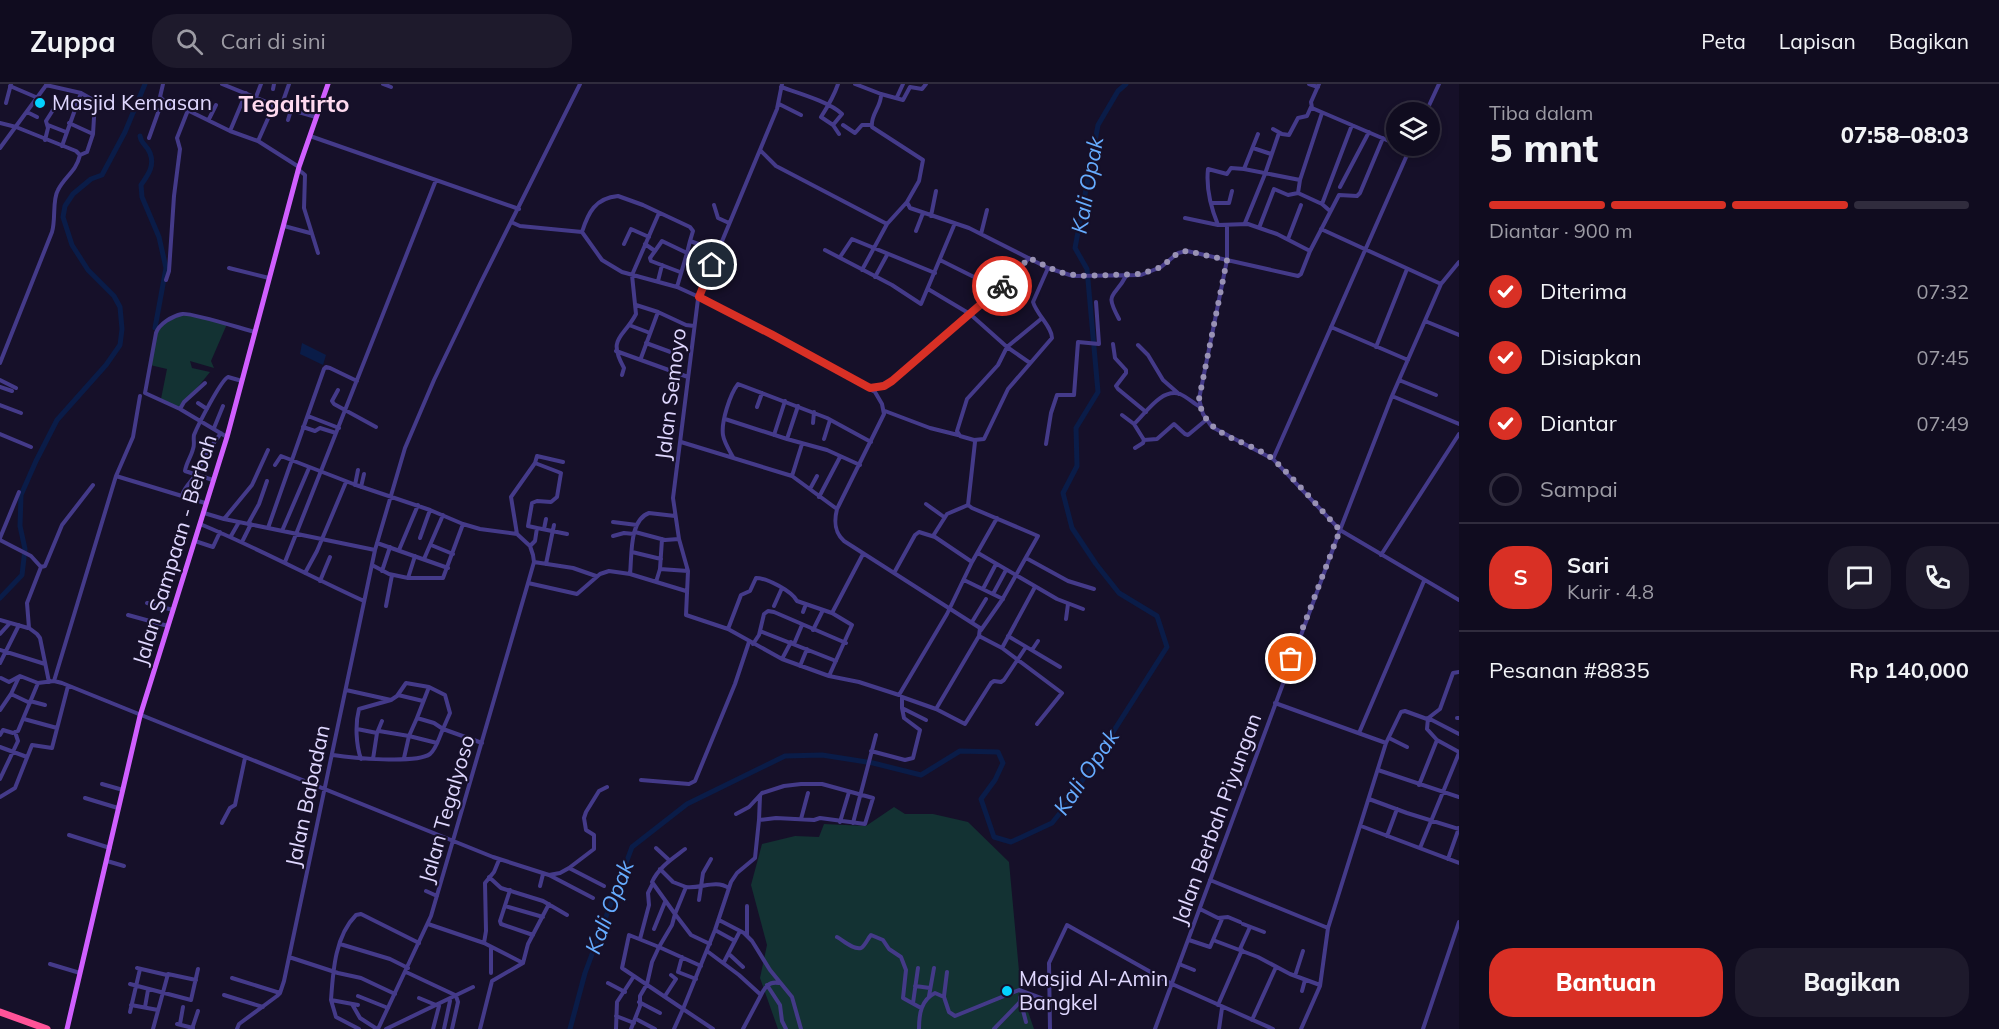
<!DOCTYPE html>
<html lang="id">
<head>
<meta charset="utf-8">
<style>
	:root { --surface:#100c1f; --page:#1e1a2c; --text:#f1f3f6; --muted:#9c9ba4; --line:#302c3d; --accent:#d93025 }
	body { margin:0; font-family:Mulish,sans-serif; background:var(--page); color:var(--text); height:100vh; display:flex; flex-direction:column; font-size:22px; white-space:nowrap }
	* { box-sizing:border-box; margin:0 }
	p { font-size:20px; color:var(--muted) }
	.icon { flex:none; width:33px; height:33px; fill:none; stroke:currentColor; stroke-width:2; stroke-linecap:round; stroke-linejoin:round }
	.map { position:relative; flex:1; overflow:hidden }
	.drawer { display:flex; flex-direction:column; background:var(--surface); width:540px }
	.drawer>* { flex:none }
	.tools { position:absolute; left:1386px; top:18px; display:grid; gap:12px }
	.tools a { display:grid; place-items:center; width:54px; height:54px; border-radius:50%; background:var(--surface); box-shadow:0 3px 9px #0003,0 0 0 2px var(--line); font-size:30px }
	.pin { position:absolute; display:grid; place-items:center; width:51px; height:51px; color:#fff; margin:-26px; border:3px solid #fff; border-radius:50%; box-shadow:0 2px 6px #0007 }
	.courier { position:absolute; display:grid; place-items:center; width:60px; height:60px; margin:-30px; border:4px solid #d93025; border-radius:50%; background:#fff; color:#222; box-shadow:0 2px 8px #0007 }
	.summary em { font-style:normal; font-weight:800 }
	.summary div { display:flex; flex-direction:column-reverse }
	.summary { display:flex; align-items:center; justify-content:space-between; height:102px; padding:0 30px }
	h1 { font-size:39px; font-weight:800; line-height:45px }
	.bar { display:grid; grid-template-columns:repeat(4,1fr); gap:9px 6px; align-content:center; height:72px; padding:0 30px }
	.bar i { height:8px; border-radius:4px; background:var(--line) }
	.bar .current { background:var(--accent) }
	.bar p { grid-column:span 4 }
	.line { display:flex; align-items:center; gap:15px; padding:0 30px; border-top:2px solid var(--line) }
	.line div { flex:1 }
	.round { display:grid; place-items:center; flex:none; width:63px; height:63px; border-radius:24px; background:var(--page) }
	ol { padding:0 30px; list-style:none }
	li { display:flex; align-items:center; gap:18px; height:66px }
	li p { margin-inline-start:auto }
	li .icon { padding:6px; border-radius:50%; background:var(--accent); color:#fff; stroke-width:4 }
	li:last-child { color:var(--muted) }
	li i { width:33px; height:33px; border:3px solid var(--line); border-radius:50% }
	.cta { display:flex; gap:12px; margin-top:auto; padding:12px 30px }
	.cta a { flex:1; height:69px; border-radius:24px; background:var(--accent); color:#fff; font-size:24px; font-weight:800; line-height:69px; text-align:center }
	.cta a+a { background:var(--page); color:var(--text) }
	header { display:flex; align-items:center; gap:36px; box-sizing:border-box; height:84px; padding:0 30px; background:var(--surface); border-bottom:2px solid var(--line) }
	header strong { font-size:28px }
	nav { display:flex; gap:33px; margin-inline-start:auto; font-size:21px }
	.search { width:420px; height:54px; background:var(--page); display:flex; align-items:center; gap:15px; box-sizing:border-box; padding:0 21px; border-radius:24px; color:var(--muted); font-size:22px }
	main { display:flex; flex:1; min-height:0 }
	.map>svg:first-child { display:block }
	.green { fill:#133233 }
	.water { fill:#0a1c48 }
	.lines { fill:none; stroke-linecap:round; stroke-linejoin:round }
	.river { stroke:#0a1c48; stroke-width:5 }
	.minor { stroke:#443a89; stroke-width:4 }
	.major { stroke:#d05fff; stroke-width:5 }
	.highway { stroke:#ff5398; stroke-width:7 }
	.done { stroke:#9992b4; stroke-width:6; stroke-dasharray:0 10.8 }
	.route { stroke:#d93025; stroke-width:8 }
	.poi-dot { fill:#04d2ff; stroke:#161029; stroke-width:2 }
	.labels { text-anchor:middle; stroke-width:4.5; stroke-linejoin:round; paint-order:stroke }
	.poi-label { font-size:21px; fill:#e0d8ff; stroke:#161029; text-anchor:start }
	.street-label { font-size:21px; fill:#e0d8ff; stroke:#161029 }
	.water-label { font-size:22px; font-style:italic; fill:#66acff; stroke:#161029 }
	.quarter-label { font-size:24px; font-weight:bold; fill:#ffdaef; stroke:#161029 }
</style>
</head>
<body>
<header>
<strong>Zuppa</strong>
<div class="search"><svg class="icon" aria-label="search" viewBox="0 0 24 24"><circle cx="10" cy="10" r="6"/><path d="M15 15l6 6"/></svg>Cari di sini</div>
<nav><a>Peta</a><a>Lapisan</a><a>Bagikan</a></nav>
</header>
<main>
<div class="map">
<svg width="1459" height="945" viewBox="0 0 1459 945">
	<rect width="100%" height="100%" fill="#161029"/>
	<path class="green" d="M183,230L227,240L211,277L214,284L190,277L192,284L210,288L180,325L161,315L167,285L150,281L158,243Z
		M894,723L905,730H933L968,738L1009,778L1019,887L1024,916L1034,945H778L760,894L767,861L751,801L762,760L795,752L819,753L824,740L866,742Z"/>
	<path class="water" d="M302,259L326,271L323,281L300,270Z"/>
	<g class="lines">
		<path class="river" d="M140,52C141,60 147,61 150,69C155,82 148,91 141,101L142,113L159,153L166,184L155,244
			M0,514L22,491L25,465L20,442L21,411L36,377L57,336L106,281L120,261L122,245L120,223L114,212L88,186L72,161L63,133L65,122L73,110L91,95L102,91L125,48L145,0
			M570,945L585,889L632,763L687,720L785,672L822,671L873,679L921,691L960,667L998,668L1003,679L995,696L981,715L994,753L1011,758L1052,739L1068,719L1167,563L1157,532L1119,509L1096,480L1072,444L1063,409L1077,382L1076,344L1098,308L1087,185L1075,164L1098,41L1118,7L1126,0"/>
		<path class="minor" d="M163,0L160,13L167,20
			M222,0L274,21L316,33
			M383,0L391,3
			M782,0L777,25L698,215L673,414L679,455L688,487L686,531L728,545L782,575L829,592L859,598L899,611L947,530L972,478L997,434
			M855,0L881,10C882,22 870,31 872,43L923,76L919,97L907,118L910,124L969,144L1048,184L1073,192L1141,191L1161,183L1178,169L1187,167L1298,192L1301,190L1310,167L1339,111L1357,112L1360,109L1383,54
			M1309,0L1318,3
			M1319,0L1311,18L1312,24L1396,60
			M46,1L81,9L95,17L93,50L87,68L80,71
			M10,2L38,14
			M781,3C798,9 830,18 842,30L833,41L821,33C828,22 834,12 838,0
			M273,5L274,0
			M881,10L903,16L910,3L922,5L926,0
			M256,13L261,0
			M897,13L903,0
			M6,19L11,0
			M779,20L801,31
			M281,23L289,0
			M27,28L37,33
			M1426,28L1439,0
			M1322,29L1300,96L1298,109L1322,120L1330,127
			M209,35L216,21
			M288,36L291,26
			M0,39L16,43L76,67L80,71C76,88 65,92 58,106C52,116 56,135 52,148L0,279
			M69,39L93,50
			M48,41L66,48
			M833,41L839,50
			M843,41L855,49L862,41H871
			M1273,45L1282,50L1289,51L1298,34L1307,32L1311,23
			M230,47L246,9
			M310,52L519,125
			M149,54L159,26L171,20L179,22L230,47L258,57L299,83
			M45,56L48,44L46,37L53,26
			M258,57L274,21
			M62,62L81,9
			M1399,62L1409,66
			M0,64L47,0
			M1253,64L1271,70
			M760,66L776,82L887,140
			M1244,85L1258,50
			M299,86L305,91L304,124L318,169
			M1300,96L1244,85L1231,84L1227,90L1208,85C1206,103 1211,124 1218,141L1248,140L1277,150L1310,167
			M1340,103L1369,48
			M1211,119H1229L1232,107
			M1322,120L1352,41
			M714,121L718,134L729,139
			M931,132L936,107
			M1185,134L1218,141
			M511,138L520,142L582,148L602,176L622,188L677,203L699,213L771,250L875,308L882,320L884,330L837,425C834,437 834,448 844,457L980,544L979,552L936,625
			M1245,139L1265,90L1279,49
			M284,142L310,149
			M1227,142V176L1199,315L1203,330L1212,343L1273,375L1340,446L1459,516
			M1259,144L1274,105L1288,111L1298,109
			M1321,145L1441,200
			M916,147L923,129
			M582,148C588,129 595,114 618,112L643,121L690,143L693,147L690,157L718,167
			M981,150L987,126
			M1288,155L1301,121
			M624,160L631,145L649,153
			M645,160L655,167L662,157L687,169L677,203
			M825,166L892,201L921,220L955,139
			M655,167L650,174L651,177L680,188
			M687,169L690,157
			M840,173L852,155L935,189
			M940,176L998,205
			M229,184L269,194
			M862,186L887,140L907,118
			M875,193L887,171
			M166,196L169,187L174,112L180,65L177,54L188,26
			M658,197L662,181
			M1002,202L1024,216
			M928,205L970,230L1007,263L1030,279
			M636,221L658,228L686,241L694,242
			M1119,235C1104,207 1114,215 1126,192
			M1425,237L1459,251
			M629,241L650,249
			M1331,243L1408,276
			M646,259L676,270
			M1113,260L1115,274L1126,286V289L1116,302L1118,305L1146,328
			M1138,261L1148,271L1163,296L1179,310
			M1376,263L1407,185
			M616,267L688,293
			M641,274L658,228
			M622,291L624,284C607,253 623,255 636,230L632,191L659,129
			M0,296L16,304
			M1399,296L1436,311
			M0,303L12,307
			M871,304L893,297L1013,193L1029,174
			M338,306L332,317L334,320L376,343
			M140,312L133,353L116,392L205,419
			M1392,312L1459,340
			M198,319L207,325
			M0,321L21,329
			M757,323L762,309
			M180,325L184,318L205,299
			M885,327L930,344L958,351
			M1122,331L1134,340L1144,356L1143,359L1135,364
			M308,332L339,344
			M725,335L787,355L827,366L860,381
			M813,339L814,328
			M1134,340C1146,329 1161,304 1180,310C1187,313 1193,319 1200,323
			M303,343L315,347L320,344L336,349
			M214,344L223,322
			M0,350L31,363
			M774,351L785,317
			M227,353L180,325L145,309L156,249C159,240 172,232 182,230C190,228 243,245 255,248
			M787,355L798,322
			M824,355L830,336
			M974,356L984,355L1008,305L1052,254C1052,243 1037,231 1033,218L1048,184
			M1144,356L1157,355L1174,340L1185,350L1188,351L1206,336
			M681,358L792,392L837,425
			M1046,360L1051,329L1057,311H1074L1078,258L1099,260L1096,218
			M733,373C729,366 724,358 723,351C721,338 730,310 738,300L827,334L871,358
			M1273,375L1411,62
			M275,381L281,372L356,401L430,426L463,440L480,445L517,450L530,462L533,471L534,478L526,506L431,832L378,945
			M792,392L802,360
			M213,396L185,387C186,379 191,373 193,365C195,360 193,356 194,351C198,341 221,296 228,293L242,297
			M355,401L358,386
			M361,403L364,390
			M810,405L817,392
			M183,409C186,401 192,397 196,390C203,375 211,362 221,349
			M819,413L840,373
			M926,420L944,433
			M204,429L224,435L375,466
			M675,432L649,429C629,436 632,472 630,490L686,507
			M224,435L252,401L268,366
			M613,438L637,441
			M200,440C256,463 309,492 364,517
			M248,440L259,420L267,397
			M268,444L324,285L326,283L330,284L357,297
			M537,444L567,450
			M544,445L546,435
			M282,447L309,384
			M635,448L665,456L679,455
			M517,450L511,413L535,379L537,372L563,378
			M231,452L239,438
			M613,452L624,449L634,450
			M933,452L947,430L968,421
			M0,454L19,408
			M420,454L430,426
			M662,455L660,485L688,487
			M0,456L31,472L41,483L45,482L62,441L93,401
			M195,457L213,463L220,448
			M242,458L251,440
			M377,459L448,484
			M431,461L453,470
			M530,462L535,457L537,444L528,442L532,419L537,417L551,418L557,413L561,389L535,379
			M399,466L418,421
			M632,468L661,475
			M978,469L1057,515L1083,525
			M1381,471L1459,350
			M1026,474L1068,497L1094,505
			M424,475L443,431
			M285,478L436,96
			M534,478L573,484L596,492
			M546,480L554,441
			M372,481L389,490L408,494L415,472
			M41,483L27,519L29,544L37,550L40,554L49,598
			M382,487L390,463
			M305,489L317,467L346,398
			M894,489L915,451L919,448L935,453L972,478
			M408,494H443L463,440
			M964,496L1003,515
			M320,497L330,473
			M656,498L660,485
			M528,499L577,510L600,490L609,487L630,490
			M984,503L996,480
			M1035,503L1002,564L1062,609L1037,640
			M993,510L1006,486
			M147,519L173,526
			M386,522L392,491
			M774,522L782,504
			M803,528L806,520
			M832,529L863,470
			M128,531L168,542
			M1066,535L1068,520
			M0,536L28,544
			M972,538L986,515
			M728,545L741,511L750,507L756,494C767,494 792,507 797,517L832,529L852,541L829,592
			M813,546L823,526
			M981,546L1002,516L1038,452L972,424L968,421L975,358L974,356L960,352L957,347L967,315L998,281L1007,263L1041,235
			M760,547L836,577
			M0,550L10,539
			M979,552L1002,564
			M1008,552L1060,583
			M753,560L759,551L764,530L768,527L774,528L846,559
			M794,560L802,541
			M0,566L45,580
			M1032,566L1038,557
			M782,575L791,558
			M0,579L19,541
			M800,582L807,565
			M54,597L116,392
			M38,599L54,597L62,599L493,773L549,791L560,789L569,784L594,765V751L586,746L584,734L586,728L599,707L607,703
			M346,606L391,616
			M11,610L19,593
			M398,611L423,617
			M902,613L936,625L965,640L991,599L994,597L1001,598L1004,596L1026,563
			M902,613V624L926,636
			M30,617L45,621
			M1275,619L1386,659
			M0,626L11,610L30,619
			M417,634L429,603
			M1457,634H1459
			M24,635L57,644
			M357,645L377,649
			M379,647L409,652L404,674
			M1359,649L1424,497
			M0,651L3,646L13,649L18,647L38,599L20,592L9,598L1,594
			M1389,654L1407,663
			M1437,656L1459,668
			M0,663L27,673
			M871,667L905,676L913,674L920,646L904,634L902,624
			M333,671C351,674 416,680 430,670C437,664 439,653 443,645L482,659
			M361,675C356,661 355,640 359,625L391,616L397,612L406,599L429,603L445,611L450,629L443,645L434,639L417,634L409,652L437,659
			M373,675L377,649L382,637
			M1378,686L1459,713
			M0,695L18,657L15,648
			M641,696L689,700L695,697L735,600L749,558
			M102,700L123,706
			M1419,701L1437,656L1427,645L1428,634L1459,650
			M0,713L15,704L32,661L52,664L68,602
			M85,714L118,724
			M1369,715L1407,729L1459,745
			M801,735L808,709
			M759,736L760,712
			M840,738L849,708
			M222,739L230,724L235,721L245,674
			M853,739L876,651
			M1361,742L1459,779
			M69,751L110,764
			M1387,752L1397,725
			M656,764L669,776
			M1420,764L1459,669
			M685,765C672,775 659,783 652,798L675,830L672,841L659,863L629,851L622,884L683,925L715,846L731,798L737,789L755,774L759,736L776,734L814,736L820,734L865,740L873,714L822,700H801L784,702L762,709L749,723L736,730
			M1448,775L1459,744
			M499,776L494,788L485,799L486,847L484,859L523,879
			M107,777L124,782
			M569,784L604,802
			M660,785L673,798L686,803
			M549,791L593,814
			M489,793L501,804L543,817L567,831
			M1210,796L1328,844
			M540,802L543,790
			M510,806L500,837L501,840L533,851
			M426,807L437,812
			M699,816L703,789L711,775
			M505,822L543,833
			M1200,825L1218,834L1228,833L1240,838
			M719,836L744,849L752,857L770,886L792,913L801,945
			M428,840L484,859
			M1243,840L1264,848
			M654,845L665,818
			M715,846L735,857
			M747,851V822
			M837,853C843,856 853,866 861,864C865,862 868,854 871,851L883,856L889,865L901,873L906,886L903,914L921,924
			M640,855L649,821L648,809L652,801
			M1189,856L1210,863L1222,835
			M1213,856L1258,873L1290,890L1320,901
			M340,860L390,875L408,884
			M710,860L691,851L675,830L686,803C701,805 715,795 729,804
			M491,864V889
			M1240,865L1250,843
			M707,867L739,891L761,911C765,903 769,897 779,899
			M729,870L743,883
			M289,873L338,889L361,894L395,910
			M682,873L678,888L696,895
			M724,878L740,847
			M523,879L528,860L549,820
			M50,880L80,889
			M1179,880L1194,886
			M137,884L167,891
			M406,888L455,911
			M1295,892L1303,867
			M232,894L280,909
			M608,899L625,908
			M130,900L191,916L198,885
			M767,901L780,921L782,937L786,945
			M915,902L930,904
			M1302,907L1305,896
			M224,911L263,923
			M358,912L388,924
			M665,912L676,895L671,891
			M929,912L934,884
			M944,912L947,888
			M419,914L436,921
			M331,916C333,887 335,852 356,831L361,830L419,859
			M639,918L660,929
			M913,919L918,884
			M1021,919L1026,938
			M352,920L360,934L377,945
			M131,921L158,926
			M358,921L331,916L336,933L359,945
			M1218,921L1242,866
			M145,923L148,906
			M130,928L140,885
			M616,932L634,939
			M636,935L655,945
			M1252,936L1276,883
			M177,940L193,944
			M180,940L183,923
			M153,945L168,890L196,896
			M192,945L198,927
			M237,945L239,940L277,912L280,909L284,897L375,466L405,364L434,296L480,200L580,0
			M386,945L473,903
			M433,945L439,922
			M444,945L450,917
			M452,945L458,918L456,912
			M480,945L492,897L523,879
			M616,945L617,918L634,892
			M631,945L640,922V912L647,900L652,878L659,863L701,882
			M674,945L683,925L713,945
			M743,945L761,911
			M919,945C919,930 921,916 935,909L944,913L949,928L955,932L1019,906L1049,917
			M994,945L1020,918V913
			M1050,945L1049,879L1067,841L1172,900L1273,945
			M1155,945L1340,446L1392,312L1441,200L1459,178
			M1219,945L1222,924
			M1301,945L1320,902L1328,844L1386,659L1401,628L1405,627L1427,635L1440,625L1453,589L1459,588
			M1423,945L1459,838"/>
		<path class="major" d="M67,945L140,632L227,353L299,83L328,0"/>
		<path class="highway" d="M0,928L47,945"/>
	</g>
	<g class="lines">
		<path class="done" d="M1002,202L1029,174L1059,188L1079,192L1141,190L1161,183L1178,169L1187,167L1227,176L1199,315C1204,356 1251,355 1275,377C1298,399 1318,423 1340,446L1291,575"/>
		<path class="route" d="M712,181L699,213L771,250L870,304L884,302L892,297L1002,202"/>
	</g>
	<g class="poi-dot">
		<circle cx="40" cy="19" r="6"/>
		<circle cx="1007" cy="907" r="6"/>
	</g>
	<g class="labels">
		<g class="poi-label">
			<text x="52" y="26">Masjid Kemasan</text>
			<text x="1019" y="902">Masjid Al-Amin<tspan x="1019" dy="24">Bangkel</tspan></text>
		</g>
		<g class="street-label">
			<text transform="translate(671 310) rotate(-83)" y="7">Jalan Semoyo</text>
			<text transform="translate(175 466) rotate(-73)" y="7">Jalan Sampaan - Berbah</text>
			<text transform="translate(308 712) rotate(-78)" y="7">Jalan Babadan</text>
			<text transform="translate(447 725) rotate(-74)" y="7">Jalan Tegalyoso</text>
			<text transform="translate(1217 735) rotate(-70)" y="7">Jalan Berbah Piyungan</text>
		</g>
		<g class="water-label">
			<text transform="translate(1087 101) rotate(-80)" y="8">Kali Opak</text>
			<text transform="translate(1086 688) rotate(-56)" y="8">Kali Opak</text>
			<text transform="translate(609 823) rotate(-69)" y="8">Kali Opak</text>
		</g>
		<g class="quarter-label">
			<text x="294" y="28">Tegaltirto</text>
		</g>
	</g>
</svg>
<div class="tools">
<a><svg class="icon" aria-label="layers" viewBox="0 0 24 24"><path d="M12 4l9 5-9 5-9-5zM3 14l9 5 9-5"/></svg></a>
</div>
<div class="pin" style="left:1291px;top:575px;background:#ea580c"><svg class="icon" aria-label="bag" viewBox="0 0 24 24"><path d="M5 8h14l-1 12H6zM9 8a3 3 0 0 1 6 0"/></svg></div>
<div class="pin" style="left:712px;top:181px;background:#1f2937"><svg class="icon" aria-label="home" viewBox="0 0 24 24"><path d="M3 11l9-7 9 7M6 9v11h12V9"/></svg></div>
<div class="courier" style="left:1002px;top:202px"><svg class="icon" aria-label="bike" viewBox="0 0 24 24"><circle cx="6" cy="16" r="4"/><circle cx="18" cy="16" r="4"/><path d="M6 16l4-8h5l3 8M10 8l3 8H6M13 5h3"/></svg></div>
</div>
<section class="drawer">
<div class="summary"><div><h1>5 mnt</h1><p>Tiba dalam</p></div><em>07:58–08:03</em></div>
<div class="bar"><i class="current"></i><i class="current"></i><i class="current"></i><i></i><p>Diantar · 900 m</p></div>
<ol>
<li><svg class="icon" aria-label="check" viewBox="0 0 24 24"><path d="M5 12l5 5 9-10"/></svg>Diterima<p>07:32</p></li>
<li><svg class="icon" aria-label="check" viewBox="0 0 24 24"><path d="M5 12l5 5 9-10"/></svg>Disiapkan<p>07:45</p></li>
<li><svg class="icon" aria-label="check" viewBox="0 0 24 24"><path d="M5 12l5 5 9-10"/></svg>Diantar<p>07:49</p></li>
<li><i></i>Sampai</li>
</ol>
<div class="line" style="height:108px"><b class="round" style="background:var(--accent);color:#fff">S</b><div><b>Sari</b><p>Kurir · 4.8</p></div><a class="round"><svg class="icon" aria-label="chat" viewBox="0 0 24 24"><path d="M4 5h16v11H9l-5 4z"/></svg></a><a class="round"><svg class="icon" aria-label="phone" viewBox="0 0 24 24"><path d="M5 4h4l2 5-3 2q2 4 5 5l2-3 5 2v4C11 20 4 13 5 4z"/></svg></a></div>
<div class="line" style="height:78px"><div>Pesanan #8835</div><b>Rp 140,000</b></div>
<div class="cta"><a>Bantuan</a><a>Bagikan</a></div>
</section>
</main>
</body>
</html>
